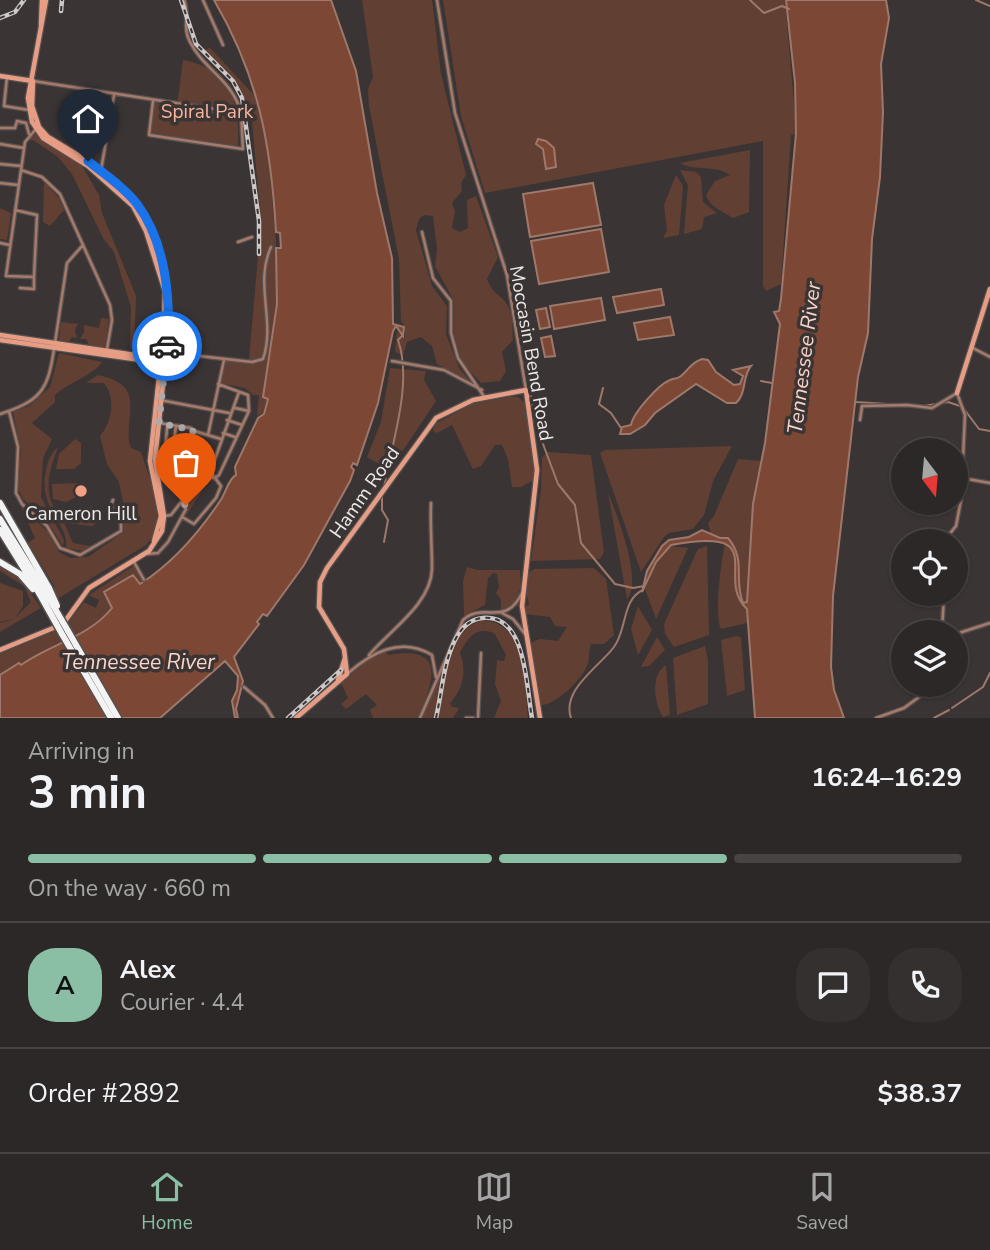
<!DOCTYPE html>
<html lang="en">
<head>
<meta charset="utf-8">
<style>
	:root { --surface:#2c2827; --page:#34302f; --text:#f1f3f6; --muted:#a6a6a7; --line:#484444; --accent:#8abfa5 }
	body { margin:0; font-family:"Nunito Sans",sans-serif; background:var(--page); color:var(--text); height:100vh; display:flex; flex-direction:column; font-size:26px; white-space:nowrap }
	* { box-sizing:border-box; margin:0 }
	p { font-size:23px; color:var(--muted) }
	.icon { flex:none; width:38px; height:38px; fill:none; stroke:currentColor; stroke-width:2; stroke-linecap:round; stroke-linejoin:round }
	.map { position:relative; height:718px; overflow:hidden }
	.details { display:flex; flex-direction:column; background:var(--surface); flex:1 }
	.details>* { flex:none }
	.needle { width:46px; rotate:164deg }
	.controls { position:absolute; left:891px; top:438px; display:grid; gap:14px }
	.controls a { display:grid; place-items:center; width:77px; height:77px; border-radius:50%; background:var(--surface); box-shadow:0 2px 5px #0004,0 0 0 2px var(--line); font-size:35px }
	.pin { position:absolute; display:grid; place-items:center; width:60px; height:60px; color:#fff; margin:-72px -30px; border-radius:50% 50% 50% 0; rotate:-45deg; box-shadow:0 0 7px #0007 }
	.pin .icon { rotate:45deg }
	.courier { position:absolute; display:grid; place-items:center; width:70px; height:70px; margin:-35px; border:5px solid #1a73e8; border-radius:50%; background:#fff; color:#222; box-shadow:0 2px 9px #0007 }
	.overview em { font-style:normal; font-weight:700 }
	.overview div { display:flex; flex-direction:column-reverse }
	.overview { display:flex; align-items:center; justify-content:space-between; height:119px; padding:0 28px }
	h1 { font-size:46px; font-weight:700; line-height:52px }
	.bar { display:grid; grid-template-columns:repeat(4,1fr); gap:10px 7px; align-content:center; height:84px; padding:0 28px }
	.bar i { height:9px; border-radius:5px; background:var(--line) }
	.bar .current { background:var(--accent) }
	.bar p { grid-column:span 4 }
	.line { display:flex; align-items:center; gap:18px; padding:0 28px; border-top:2px solid var(--line) }
	.line div { flex:1 }
	.round { display:grid; place-items:center; flex:none; width:74px; height:74px; border-radius:28px; background:var(--page) }
	.tabs { display:flex; justify-content:space-around; align-items:center; height:98px; border-top:2px solid var(--line); background:var(--surface); font-size:19px; color:var(--muted) }
	.tabs a { display:grid; justify-items:center; gap:4px }
	.tabs .current { color:var(--accent) }
	.map>svg:first-child { display:block }
	.green { fill:#623f33 }
	.water { fill:#7c4735; stroke:#9e786b; stroke-width:2 }
	.lines { fill:none; stroke-linecap:round; stroke-linejoin:round }
	.stream { stroke:#9e786b; stroke-width:2 }
	.street-casing { stroke:#575251; stroke-width:5 }
	.secondary-casing { stroke:#575251; stroke-width:7 }
	.highway-casing { stroke:#575251; stroke-width:9 }
	.street { stroke:#a77969; stroke-width:2.5 }
	.secondary { stroke:#e69d84; stroke-width:4.5 }
	.highway { stroke:#f3f3f3; stroke-width:6 }
	.rail-casing { stroke:#ccc8c7; stroke-width:4.5 }
	.rail { stroke:#3a3534; stroke-width:2; stroke-dasharray:5; stroke-linecap:butt }
	.highway-bridge-casing { stroke:#575251; stroke-width:9; stroke-linecap:butt }
	.highway-bridge { stroke:#f3f3f3; stroke-width:6 }
	.done { stroke:#aeabaa; stroke-width:7; stroke-dasharray:0 12.6 }
	.route { stroke:#1a73e8; stroke-width:9 }
	.poi-dot { fill:#f39f83; stroke:#3a3534; stroke-width:2.5 }
	.labels { text-anchor:middle; stroke-width:7; stroke-linejoin:round; paint-order:stroke }
	.park-label { font-size:19px; fill:#f9b49d; stroke:#3a3534 }
	.street-label { font-size:19px; fill:#edeae9; stroke:#3a3534 }
	.poi-label { font-size:19px; fill:#edeae9; stroke:#3a3534 }
	.water-label { font-size:21px; font-style:italic; fill:#fad6ca; stroke:#3a3534 }
</style>
</head>
<body>
<div class="map">
<svg width="990" height="718" viewBox="0 0 990 718">
	<rect width="100%" height="100%" fill="#3a3534"/>
	<path class="green" d="M362,0H432L441,74L466,175L461,183L462,191L452,203L455,211L452,228L460,232L468,228L467,200L476,196L498,257L487,279C494,297 502,294 508,306C513,315 512,330 513,340L502,352L506,371L500,381L481,383L462,362L454,334V301L435,266L437,249L433,216L424,215L419,219L416,230L432,286L447,306L446,334L459,368L471,382L437,364L432,346L421,337L407,342L403,355L395,352L397,331L405,338V327L401,321L399,259L369,106L368,89L373,77Z
		M443,0H785L796,127L795,134L791,135L781,284L766,291L763,286V141L485,193L461,116Z
		M210,48L254,95L261,111L268,152L276,241V305L263,397L267,399L263,413L257,416L259,395H253L245,388L220,383L226,361L260,362L249,359L261,223L252,121L248,104L228,72L203,51Z
		M183,60C231,69 240,103 238,146L151,133L154,103L177,106Z
		M36,134L82,166L99,195L102,213L136,296L134,351L130,348L131,307L114,252L103,238L72,174L58,157L33,140H28Z
		M750,150L749,212L733,218C723,211 710,208 706,195L715,181L730,175C715,164 695,172 680,163Z
		M680,170L696,172L701,177L703,202L717,213L704,217L702,229L684,234L688,185Z
		M676,175L683,186L679,235L663,238L667,231L664,205Z
		M44,182L58,197L64,210L50,226L43,222Z
		M0,208L11,213L7,240L0,239Z
		M101,318L109,319L105,347L90,346L86,339H80L84,332V325L99,328Z
		M61,322L78,324L75,330L77,338L72,337L69,342L59,340Z
		M59,353L102,362C94,375 69,382 55,395V402L32,423L52,439L43,458L41,497L64,540L63,546L46,519L23,499L18,488L21,451L13,412L29,406L50,387Z
		M390,368L426,371L424,380L436,401L390,470L367,457L381,422Z
		M98,375C145,385 126,410 129,442L131,448L141,452C150,481 169,519 146,545L57,599L52,589L55,587L28,543L35,538L21,507L48,532L59,552L70,558L88,557L124,532L122,517L125,511L119,482L107,464L100,436C112,422 116,398 104,383H86Z
		M508,397H518L526,404L535,464L534,480L521,487H512L508,459L502,445H495L481,466L473,469L452,425L437,433L433,431L435,424L472,404Z
		M75,439L81,443V463L74,469H56L59,454Z
		M732,446L713,481L704,515L693,529L669,533L664,537L641,572L600,453L605,450Z
		M58,447C48,474 41,496 63,521L92,506L100,521L92,526L64,523L73,543L90,546L83,551L66,548C70,526 40,509 45,476C47,464 49,455 58,447Z
		M547,452L591,455L604,552L600,559L531,561L541,490L542,458Z
		M738,459L762,461L753,504L747,623L721,629C714,618 721,555 726,541L711,535L708,523L714,516Z
		M192,466L210,479L185,517Z
		M84,483L85,493L66,502L53,499L52,484Z
		M608,493C617,514 643,581 627,599Z
		M671,546L688,548L656,619L645,589L656,563Z
		M707,546L709,635L674,647L665,634L664,624L698,549Z
		M0,563L20,577L41,608L0,632V623L13,619L0,622V583L23,591V606L15,618L31,602L24,586L0,571Z
		M135,565L144,581L139,584L132,575L104,592L112,609C86,636 50,644 21,665L19,663L0,675V654L65,627L84,602L96,608L99,600L89,595Z
		M467,567L477,570H520L521,587L514,605L501,610V600L496,593L499,587L497,574L493,573L488,578L485,605L464,616L463,581Z
		M594,568L606,579L614,635L604,644H591C588,651 590,659 587,666C581,680 556,705 541,705L530,643L540,639L558,641L567,627L555,626L550,617L525,614L524,608L529,604L526,591L527,574L534,569Z
		M638,606L652,630L638,655L631,629Z
		M480,621C525,617 526,686 528,718H494L501,701L495,684L497,660L504,661L506,655L495,634C477,624 467,639 460,653C467,670 463,690 450,703L452,707L459,708L453,718H438C446,686 443,633 480,621Z
		M737,636L741,638L745,690L727,696L721,640Z
		M657,637L665,650L649,666L641,667Z
		M705,646L708,660V704L677,715L673,658Z
		M385,652L389,655C448,645 433,683 418,718H373L370,710L377,705L366,694L346,709L341,704L348,698L341,683L368,660Z
		M446,658L434,718H422Z
		M666,665L670,715L663,717C654,704 650,675 666,665Z"/>
	<path class="water" d="M214,0H331L356,71L377,193L392,258L393,324L404,327L403,336L396,326L393,331L378,403L357,465L353,463L351,467L354,470L350,481L304,565L267,616L263,614L257,622L259,624L234,657L243,681L236,709L238,718H235L232,701L237,690L238,676L225,661L160,718H0V675L19,663L21,665C50,644 89,637 112,608L104,592L133,575L140,584C173,563 198,534 220,501C226,493 228,479 236,475L235,467L258,418L264,414L268,399L263,397L277,304L276,248H281L280,233L276,232C271,145 259,77 214,0Z
		M786,0H886L889,18L881,64L883,112L880,177L872,239L868,333L858,377L833,596L831,667L834,690L844,718H755L747,609C713,578 774,526 671,545L656,562L642,592L647,571L662,546L669,540L689,537L702,530L720,538H728C747,561 733,578 743,603L747,602L753,504L765,443L780,324L774,312L779,311L781,299L796,133L795,83Z
		M538,139L546,141L554,148L556,167L546,169L543,149L536,144Z
		M593,183L601,225L530,237L523,194Z
		M601,229L609,272L539,284L531,241Z
		M661,289L664,305L617,313L613,297Z
		M601,298L605,320L554,329L550,306Z
		M546,308L550,327L540,329L536,310Z
		M670,317L674,335L638,340L634,323Z
		M551,336L555,356L545,357L541,338Z
		M702,359L708,360L716,372L734,385L740,384L743,376L733,370L751,366C742,376 747,393 736,403H727L696,384L655,413L645,425L630,434H620L622,427L631,425C633,413 658,385 670,380C676,377 676,380 681,376C689,370 690,363 702,359Z"/>
	<g class="lines">
		<path class="stream" d="M750,0L764,13L782,6L789,9
			M976,0L990,6
			M761,381L772,383
			M603,388L599,404L611,413L621,428
			M531,396L540,436L558,484L575,505L581,543L615,584L633,588L644,586
			M855,402L888,404
			M893,404H905
			M924,406L948,402L960,406
			M964,409L979,429L990,431
			M384,487C392,442 413,383 398,340L403,335
			M382,496V510L388,520L384,542
			M952,708L983,687L990,673
			M571,718C561,690 600,666 614,647C627,630 622,599 643,590
			M934,718L949,710"/>
		<g class="street-casing">
			<path id="street" d="M184,0C190,14 182,28 190,42C204,70 233,80 241,113
				M203,0L223,45
				M437,0L455,113L507,275L526,390
				M7,77L4,106L29,110
				M33,81L241,113L243,149L149,135L153,101
				M0,128H15L17,121L26,123L29,134
				M0,144L24,148
				M0,164L21,166
				M21,170L42,177L60,194L110,305L112,320L107,349
				M101,170L114,95
				M0,183L18,185
				M15,210L37,215L34,277L6,276L25,142L36,129
				M422,232L433,278L451,301V333L458,358L485,398
				M238,242L252,237
				M0,243L10,245
				M20,288L34,289V277
				M55,343L67,263L83,245
				M971,347L990,357
				M392,361L444,370L482,390
				M183,365L190,355L252,362L263,359C276,322 254,284 271,247
				M160,400L229,413
				M235,408L249,411
				M9,411L18,447L16,493L22,504L47,526L60,548L80,555L121,531V524L111,505L113,500
				M0,414C40,401 48,391 54,349
				M227,420L242,425
				M860,420L862,406L907,405L932,408L957,393L965,415L961,500L956,526L944,541
				M159,423L191,428L194,432L185,497L171,515L164,516
				M194,431L221,439
				M223,433L235,437
				M208,435L224,360
				M165,448L183,450L181,468L164,465L167,428
				M173,449L176,426
				M190,462L199,464L216,478
				M190,465L198,466L213,478
				M210,473L239,392
				M962,478L990,483
				M182,517L194,524L216,498L221,486L215,478L219,475L249,411L248,395L218,384
				M147,554L158,553L168,542L186,509L182,503
				M134,562L144,580
				M502,613L513,619L525,634
				M942,632L944,593
				M956,634L990,623
				M369,655C390,630 431,604 432,569C432,547 430,525 431,503
				M347,674C371,653 400,636 432,655L436,677
				M244,687L265,705L273,718
				M420,718L463,620C484,601 505,628 522,593
				M466,718H473
				M478,718L481,653
				M876,718L904,708L937,684"/>
		</g>
		<g class="secondary-casing">
			<path id="secondary" d="M46,0L28,98L32,122L43,138L88,166L133,206L146,231L165,291L164,330L150,461L161,516L154,541
				M41,25L42,0
				M0,76L33,81
				M0,335L162,359
				M0,340L162,363
				M957,393L990,289
				M0,650L63,624L89,588L149,551L162,531L164,516L155,460L170,316L166,276L145,219L131,198L88,161L48,137L39,127L32,106L33,81
				M338,680L345,658
				M296,718L347,674L344,649L319,607L320,582L327,568L436,418L473,400L526,390L537,470L522,606L540,718"/>
		</g>
		<g class="highway-casing">
			<path id="highway" d="M0,503L49,588
				M0,519L44,590
				M0,530L39,593
				M0,562L20,574L33,589
				M68,631L118,718
				M62,634L111,718"/>
		</g>
		<use href="#street" class="street"/>
		<use href="#secondary" class="secondary"/>
		<use href="#highway" class="highway"/>
		<g class="rail-casing">
			<path id="rail" d="M181,0L196,44L233,81L242,98L259,221V254
				M61,11L62,0
				M0,18L15,12L24,0
				M288,718L341,670
				M436,718C442,692 443,664 455,640C461,628 470,619 483,618C527,614 526,687 532,718"/>
		</g>
		<use href="#rail" class="rail"/>
		<g class="highway-bridge-casing">
			<path id="highway-bridge" d="M49,588L57,606
				M44,590L68,631
				M39,593L62,634"/>
		</g>
		<use href="#highway-bridge" class="highway-bridge"/>
	</g>
	<g class="lines">
		<path class="done" d="M167,346L159,423L193,430L182,503L186,505"/>
		<path class="route" d="M88,161C104,174 124,187 137,204C166,243 171,299 167,346"/>
	</g>
	<circle class="poi-dot" cx="81" cy="491" r="7"/>
	<g class="labels">
		<g class="park-label">
			<text x="207" y="118">Spiral Park</text>
		</g>
		<g class="street-label">
			<text transform="translate(532 353) rotate(80)" y="7">Moccasin Bend Road</text>
			<text transform="translate(364 492) rotate(-55)" y="7">Hamm Road</text>
		</g>
		<g class="poi-label">
			<text x="81" y="520">Cameron Hill</text>
		</g>
		<g class="water-label">
			<text transform="translate(804 358) rotate(-83)" y="7">Tennessee River</text>
			<text x="138" y="669">Tennessee River</text>
		</g>
	</g>
</svg>
<div class="controls">
<a><svg class="needle" viewBox="-14 -14 28 28"><path d="M0-13l5 13h-10z" fill="#e53935"/><path d="M0 13l5-13h-10z" fill="#a6a6a7"/></svg></a>
<a><svg class="icon" aria-label="locate" viewBox="0 0 24 24"><circle cx="12" cy="12" r="6"/><path d="M12 2v4M12 18v4M2 12h4M18 12h4"/></svg></a>
<a><svg class="icon" aria-label="layers" viewBox="0 0 24 24"><path d="M12 4l9 5-9 5-9-5zM3 14l9 5 9-5"/></svg></a>
</div>
<div class="pin" style="left:186px;top:505px;background:#ea580c"><svg class="icon" aria-label="bag" viewBox="0 0 24 24"><path d="M5 8h14l-1 12H6zM9 8a3 3 0 0 1 6 0"/></svg></div>
<div class="pin" style="left:88px;top:161px;background:#1f2937"><svg class="icon" aria-label="home" viewBox="0 0 24 24"><path d="M3 11l9-7 9 7M6 9v11h12V9"/></svg></div>
<div class="courier" style="left:167px;top:346px"><svg class="icon" aria-label="car" viewBox="0 0 24 24"><path d="M5 17H2v-5l4-1 3-4h7l3 4 3 1v5h-3M9 17h6M6 11h13"/><circle cx="7" cy="17" r="2"/><circle cx="17" cy="17" r="2"/></svg></div>
</div>
<section class="details">
<div class="overview"><div><h1>3 min</h1><p>Arriving in</p></div><em>16:24–16:29</em></div>
<div class="bar"><i class="current"></i><i class="current"></i><i class="current"></i><i></i><p>On the way · 660 m</p></div>
<div class="line" style="height:126px"><b class="round" style="background:var(--accent);color:#111">A</b><div><b>Alex</b><p>Courier · 4.4</p></div><a class="round"><svg class="icon" aria-label="chat" viewBox="0 0 24 24"><path d="M4 5h16v11H9l-5 4z"/></svg></a><a class="round"><svg class="icon" aria-label="phone" viewBox="0 0 24 24"><path d="M5 4h4l2 5-3 2q2 4 5 5l2-3 5 2v4C11 20 4 13 5 4z"/></svg></a></div>
<div class="line" style="height:91px"><div>Order #2892</div><b>$38.37</b></div>
</section>
<nav class="tabs">
<a class="current"><svg class="icon" aria-label="home" viewBox="0 0 24 24"><path d="M3 11l9-7 9 7M6 9v11h12V9"/></svg>Home</a>
<a><svg class="icon" aria-label="map" viewBox="0 0 24 24"><path d="M3 6l6-2 6 2 6-2v14l-6 2-6-2-6 2zM9 4v14M15 6v14"/></svg>Map</a>
<a><svg class="icon" aria-label="saved" viewBox="0 0 24 24"><path d="M7 4h10v16l-5-4-5 4z"/></svg>Saved</a>
</nav>
</body>
</html>
